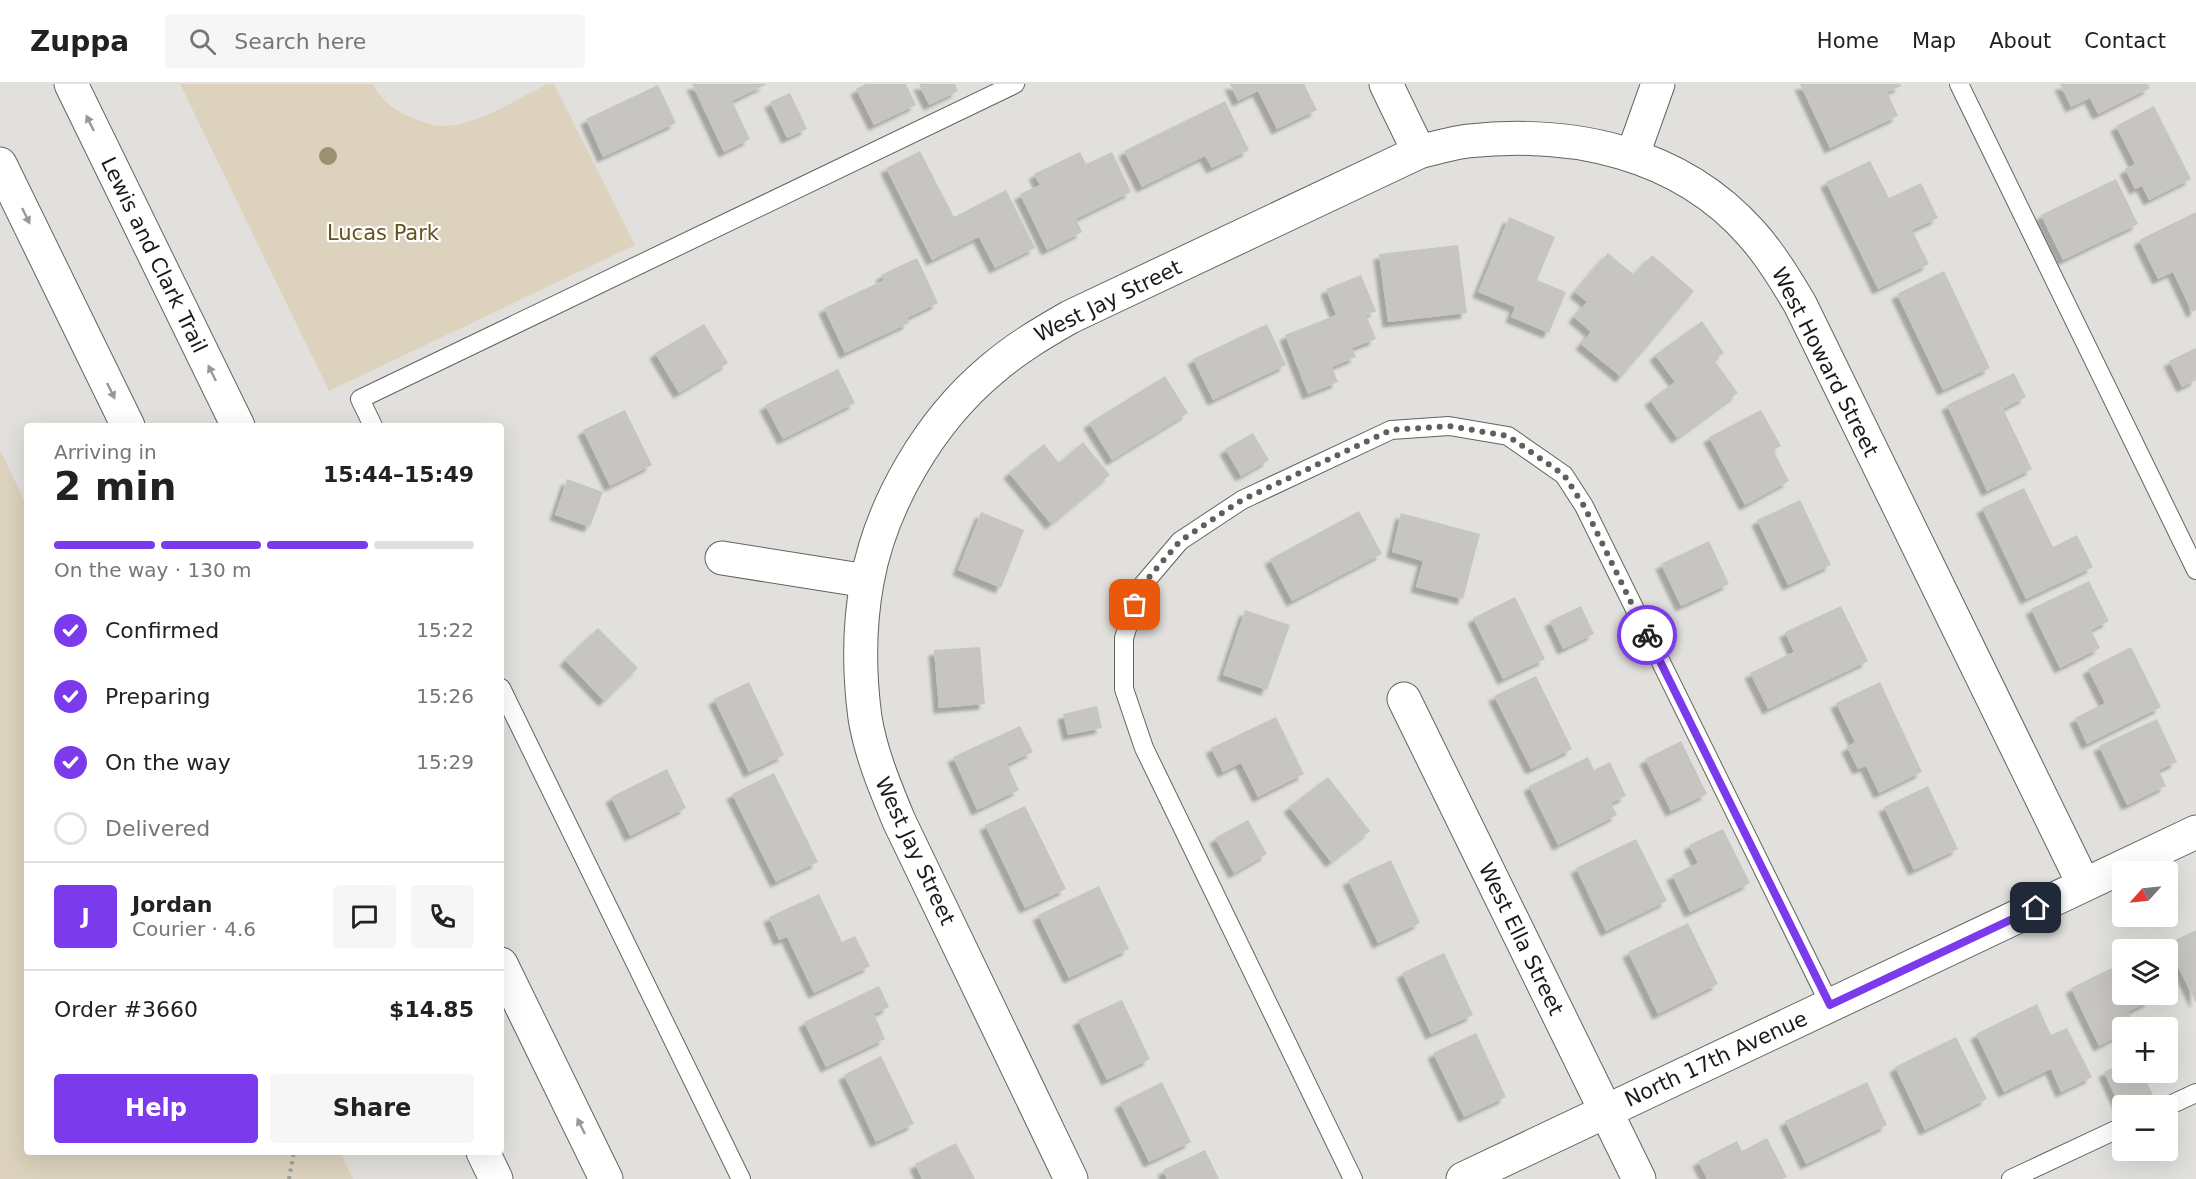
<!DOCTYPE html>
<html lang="en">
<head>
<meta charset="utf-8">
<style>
	:root { --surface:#fff; --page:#f6f6f6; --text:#222; --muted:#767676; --line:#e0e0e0; --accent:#7c3aed }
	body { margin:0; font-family:"DejaVu Sans",sans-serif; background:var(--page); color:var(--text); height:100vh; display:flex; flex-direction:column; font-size:22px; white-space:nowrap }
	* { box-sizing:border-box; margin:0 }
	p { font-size:20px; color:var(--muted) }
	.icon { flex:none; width:33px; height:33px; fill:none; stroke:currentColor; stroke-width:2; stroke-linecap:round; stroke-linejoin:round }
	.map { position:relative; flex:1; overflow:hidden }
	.side { position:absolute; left:24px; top:339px; width:480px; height:732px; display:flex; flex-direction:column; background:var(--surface); border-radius:6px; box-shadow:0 6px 24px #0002 }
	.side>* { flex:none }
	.needle { width:39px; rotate:243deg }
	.buttons { position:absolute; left:2112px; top:777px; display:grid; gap:12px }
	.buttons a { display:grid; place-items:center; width:66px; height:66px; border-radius:6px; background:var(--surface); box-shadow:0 6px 24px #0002; font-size:30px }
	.pin { position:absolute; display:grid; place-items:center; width:51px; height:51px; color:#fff; margin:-26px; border-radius:12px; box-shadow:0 3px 9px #0006 }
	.courier { position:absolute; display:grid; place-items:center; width:60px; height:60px; margin:-30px; border:4px solid #7c3aed; border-radius:50%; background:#fff; color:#222; box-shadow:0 2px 8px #0007 }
	.headline em { font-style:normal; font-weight:700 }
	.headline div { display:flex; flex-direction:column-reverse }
	.headline { display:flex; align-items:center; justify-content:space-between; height:102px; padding:0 30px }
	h1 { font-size:39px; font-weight:700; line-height:45px }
	.bar { display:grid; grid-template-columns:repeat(4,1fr); gap:9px 6px; align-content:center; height:72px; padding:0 30px }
	.bar i { height:8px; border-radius:4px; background:var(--line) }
	.bar .on { background:var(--accent) }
	.bar p { grid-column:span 4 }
	.line { display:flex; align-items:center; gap:15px; padding:0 30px; border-top:2px solid var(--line) }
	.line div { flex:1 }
	.round { display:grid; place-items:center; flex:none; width:63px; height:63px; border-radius:6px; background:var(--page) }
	ol { padding:0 30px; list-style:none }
	li { display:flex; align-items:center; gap:18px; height:66px }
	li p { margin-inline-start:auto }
	li .icon { padding:6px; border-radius:50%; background:var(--accent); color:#fff; stroke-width:4 }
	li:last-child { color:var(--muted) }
	li i { width:33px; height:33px; border:3px solid var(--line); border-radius:50% }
	.primary-button { display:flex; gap:12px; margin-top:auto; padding:12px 30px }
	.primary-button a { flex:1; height:69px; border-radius:6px; background:var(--accent); color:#fff; font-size:24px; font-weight:700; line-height:69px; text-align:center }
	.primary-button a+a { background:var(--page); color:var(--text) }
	header { display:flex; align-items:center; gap:36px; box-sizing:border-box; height:84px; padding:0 30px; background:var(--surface); border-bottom:2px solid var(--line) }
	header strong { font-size:28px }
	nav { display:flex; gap:33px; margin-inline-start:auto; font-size:21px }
	.search { width:420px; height:54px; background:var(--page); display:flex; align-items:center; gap:15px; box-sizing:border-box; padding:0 21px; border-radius:6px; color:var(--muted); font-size:22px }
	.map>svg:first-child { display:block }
	.green { fill:#dcd2bd }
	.building { fill:#c6c5c1; filter:url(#shadow) }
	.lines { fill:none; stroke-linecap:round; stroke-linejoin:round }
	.service-casing { stroke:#656360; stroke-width:20 }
	.minor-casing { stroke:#656360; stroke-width:35 }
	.motorway-casing { stroke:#656360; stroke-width:35 }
	.path { stroke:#9f9e9b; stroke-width:4; stroke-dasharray:3 4.5; stroke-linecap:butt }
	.service { stroke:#fff; stroke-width:18 }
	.minor { stroke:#fff; stroke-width:33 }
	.motorway { stroke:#fff; stroke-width:33 }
	.tree { fill:#9e9172 }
	.oneway { fill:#989898 }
	.done { stroke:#605f5d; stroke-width:6; stroke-dasharray:0 10.8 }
	.route { stroke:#7c3aed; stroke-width:8 }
	.labels { text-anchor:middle; stroke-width:4.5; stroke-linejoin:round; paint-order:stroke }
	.park-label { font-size:21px; fill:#67511c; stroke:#fff }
	.street-label { font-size:21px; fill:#1b1a19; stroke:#fff }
</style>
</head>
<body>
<header>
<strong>Zuppa</strong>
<div class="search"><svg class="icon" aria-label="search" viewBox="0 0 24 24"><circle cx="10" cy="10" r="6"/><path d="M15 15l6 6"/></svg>Search here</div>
<nav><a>Home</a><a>Map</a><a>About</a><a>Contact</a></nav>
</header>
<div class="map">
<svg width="2196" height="1095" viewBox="0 0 2196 1095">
	<defs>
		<filter id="shadow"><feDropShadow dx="-5.5" dy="5.5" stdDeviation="1.5" flood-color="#0004"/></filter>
	</defs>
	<rect width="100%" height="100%" fill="#e1e0dc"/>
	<path class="green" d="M180,0H373C381,16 394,26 410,33C419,36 431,42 441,42C475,43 517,15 547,0H554L635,161L329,307Z
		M0,366L27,422V1068H340L353,1095H0Z"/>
	<path class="building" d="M692,0H767L732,17L750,55L724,68Z
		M866,0H906L916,21L874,41L856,5Z
		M919,0H955L958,7L929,21Z
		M1230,0H1304L1317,26L1277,45L1258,7L1238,17Z
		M1800,0H1900L1901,2L1887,8L1898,32L1830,64Z
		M2060,0H2147L2150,4L2098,30L2090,14L2071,23Z
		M658,1L676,39L603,73L586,35Z
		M790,9L807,45L787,54L770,18Z
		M1225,17L1249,66L1212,84L1205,72L1142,103L1124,67Z
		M2154,22L2191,95L2149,116L2142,102L2135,105L2125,85L2135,80L2116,42Z
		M920,67L954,133L1006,106L1035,164L995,184L979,153L932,176L886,84Z
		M1080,68L1086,80L1112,68L1131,108L1076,135L1082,148L1047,166L1020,110L1040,101L1034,90Z
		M1870,77L1889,114L1921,99L1938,134L1912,146L1929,180L1878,205L1826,98Z
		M2116,95L2138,140L2063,176L2041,131Z
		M2196,128V226L2192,228L2173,188L2158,195L2139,156Z
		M1509,133L1555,153L1537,196L1566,208L1549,249L1511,233L1515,223L1478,208Z
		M1458,161L1467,229L1388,238L1379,170Z
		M1608,169L1634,191L1652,171L1694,207L1621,293L1581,260L1591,248L1574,233L1587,218L1575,208Z
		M917,174L938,219L907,234L909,239L845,269L824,224L884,196L881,191Z
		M1944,187L1990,284L1943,306L1897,210Z
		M1361,191L1376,227L1366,231L1376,255L1352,264L1356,273L1332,283L1338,298L1308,310L1285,251L1336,231L1326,205Z
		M1702,237L1724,269L1714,276L1738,309L1677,354L1650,316L1675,298L1655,271Z
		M704,240L728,279L679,309L655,269Z
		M1267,240L1286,281L1213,316L1193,275Z
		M2196,264V296L2182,303L2169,277Z
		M838,285L855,319L783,355L765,321Z
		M2014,289L2026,313L2003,325L2032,385L1987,407L1947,321Z
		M1165,292L1188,329L1112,376L1089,339Z
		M625,326L652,381L610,402L583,346Z
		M1761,326L1781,362L1773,366L1789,397L1745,421L1709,353Z
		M1253,349L1269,376L1241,392L1225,365Z
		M1083,358L1110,391L1051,440L1009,389L1044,360L1059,379Z
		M567,395L603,408L590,443L555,431Z
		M2024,404L2053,463L2077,451L2093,483L2026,515L1982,424Z
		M1800,416L1831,481L1788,501L1757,436Z
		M1359,427L1382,470L1292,517L1270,475Z
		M981,428L1024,446L1001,504L958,486Z
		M1401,429L1480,450L1463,515L1416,503L1423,477L1392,468Z
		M1709,457L1729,500L1681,522L1661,480Z
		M2089,497L2109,537L2091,546L2100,564L2060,584L2031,525Z
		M1515,513L1545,575L1503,595L1473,534Z
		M1581,522L1594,550L1563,565L1550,537Z
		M1841,522L1868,577L1768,625L1750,589L1794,568L1785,548Z
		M1245,526L1290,541L1267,606L1223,591Z
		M598,544L638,584L604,617L565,576Z
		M980,563L985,620L939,624L934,566Z
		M2131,563L2161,623L2087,660L2075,634L2105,619L2088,585Z
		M1536,592L1572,665L1531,685L1494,612Z
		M749,598L784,671L749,688L714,615Z
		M1880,598L1922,688L1879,709L1866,682L1858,685L1847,663L1855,658L1836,619Z
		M1097,622L1102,644L1068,651L1063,630Z
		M1276,633L1304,690L1258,713L1241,679L1223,688L1211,664Z
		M2157,635L2177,678L2159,686L2166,702L2127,721L2099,662Z
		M1020,642L1033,668L1007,680L1019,706L977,726L953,673Z
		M1681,657L1707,710L1671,727L1645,675Z
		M1588,673L1594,686L1610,678L1626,712L1611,719L1617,731L1558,761L1529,702Z
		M667,685L686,724L630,752L611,713Z
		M774,689L818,778L776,798L732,710Z
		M1328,693L1370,747L1331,778L1289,723Z
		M1928,702L1958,765L1914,786L1884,723Z
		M1025,722L1066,805L1025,824L985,741Z
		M1248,736L1267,770L1234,789L1215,754Z
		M1723,745L1750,799L1690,828L1672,791L1698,779L1689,761Z
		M1636,755L1667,817L1606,847L1576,784Z
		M1391,776L1420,839L1378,859L1348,796Z
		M1099,802L1129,865L1069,894L1038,831Z
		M819,810L842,858L855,852L870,882L814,909L787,853L779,856L769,833Z
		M1688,839L1718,900L1658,930L1628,868Z
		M2196,846V919L2167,860Z
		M1444,869L1473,931L1431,950L1402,889Z
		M2122,879V910H2147L2150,917L2128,928L2136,944H2122V950L2099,962L2071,904Z
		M879,902L889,923L874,930L885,955L826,983L804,938Z
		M1122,916L1150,975L1107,996L1078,936Z
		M2037,920L2051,951L2067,944L2092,993L2061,1008L2051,985L2004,1008L1976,950Z
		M1476,949L1506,1013L1464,1033L1433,969Z
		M1956,953L1987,1015L1925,1046L1895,983Z
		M881,972L914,1040L876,1058L844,991Z
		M2122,979V988H2142L2153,1011L2131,1022H2122V1028L2104,988Z
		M1162,998L1191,1058L1149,1078L1120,1019Z
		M1867,998L1887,1041L1806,1080L1785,1037Z
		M1767,1054L1787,1093L1782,1095H1707L1698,1077L1737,1057L1742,1067Z
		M956,1059L975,1095H922L915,1080Z
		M1205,1066L1219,1095H1167L1163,1086Z"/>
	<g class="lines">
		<g class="service-casing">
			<path id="service" d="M1959,0L2196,486
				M373,342L360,315L1015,0
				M501,604L741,1095
				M2168,1022L2196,1009
				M1353,1095L1144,664L1124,605V554L1140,504L1180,457L1242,416L1391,346L1449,342L1508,352L1564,391L1584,422L1830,921
				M2011,1095L2122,1043"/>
		</g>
		<g class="minor-casing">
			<path id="minor" d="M1386,0L1419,68C1435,64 1452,59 1468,57C1572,46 1679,68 1751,149C1770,170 1785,195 1800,220L2084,801
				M1633,70L1658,0
				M722,474L867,497
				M1404,615L1639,1095
				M1071,1095L899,737C885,703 871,670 865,634C859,589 859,542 867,498C881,420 930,337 991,286C1015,265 1042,249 1070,233L1419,68
				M1463,1095L2196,748"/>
		</g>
		<g class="motorway-casing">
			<path id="motorway" d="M71,0L238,342
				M0,80L128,342
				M501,880L606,1095
				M483,1068L496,1095"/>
		</g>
		<path class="path" d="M289,1095L294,1068"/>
		<use href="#service" class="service"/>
		<use href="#minor" class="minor"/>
		<use href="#motorway" class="motorway"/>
	</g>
	<circle class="tree" cx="328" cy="72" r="9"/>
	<defs><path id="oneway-solid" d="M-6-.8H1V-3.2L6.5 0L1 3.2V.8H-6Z" transform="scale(1.5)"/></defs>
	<g class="oneway">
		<use href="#oneway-solid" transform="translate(90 39) rotate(-116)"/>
		<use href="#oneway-solid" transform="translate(26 132) rotate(64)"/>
		<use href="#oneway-solid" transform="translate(212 289) rotate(-116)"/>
		<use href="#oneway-solid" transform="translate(111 307) rotate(64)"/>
		<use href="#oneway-solid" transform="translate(581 1042) rotate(-116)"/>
	</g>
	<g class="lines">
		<path class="done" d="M1135,521L1140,504L1180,457L1242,416L1391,346L1449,342L1508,352L1564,391L1584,422L1647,551"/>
		<path class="route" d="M1647,551L1830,921L2036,824"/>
	</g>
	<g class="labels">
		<g class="park-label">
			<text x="383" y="156">Lucas Park</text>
		</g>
		<g class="street-label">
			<text transform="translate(154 171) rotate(64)" y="7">Lewis and Clark Trail</text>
			<text transform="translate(1108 217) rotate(-26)" y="7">West Jay Street</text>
			<text transform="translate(1825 278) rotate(63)" y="7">West Howard Street</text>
			<text transform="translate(915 767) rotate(65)" y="7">West Jay Street</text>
			<text transform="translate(1521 855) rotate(64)" y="7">West Ella Street</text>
			<text transform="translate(1716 975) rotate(-25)" y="7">North 17th Avenue</text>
		</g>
	</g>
</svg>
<div class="buttons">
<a><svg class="needle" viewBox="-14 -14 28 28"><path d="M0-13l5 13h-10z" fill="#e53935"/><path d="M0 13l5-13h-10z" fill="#767676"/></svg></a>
<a><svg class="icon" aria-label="layers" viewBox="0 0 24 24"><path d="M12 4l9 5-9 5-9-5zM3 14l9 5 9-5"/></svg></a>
<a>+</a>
<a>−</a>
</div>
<div class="pin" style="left:1135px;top:521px;background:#ea580c"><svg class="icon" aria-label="bag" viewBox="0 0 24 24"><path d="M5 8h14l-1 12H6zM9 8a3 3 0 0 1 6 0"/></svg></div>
<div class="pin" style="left:2036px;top:824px;background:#1f2937"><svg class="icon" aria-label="home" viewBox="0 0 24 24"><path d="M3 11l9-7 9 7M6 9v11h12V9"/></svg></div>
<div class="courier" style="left:1647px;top:551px"><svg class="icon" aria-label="bike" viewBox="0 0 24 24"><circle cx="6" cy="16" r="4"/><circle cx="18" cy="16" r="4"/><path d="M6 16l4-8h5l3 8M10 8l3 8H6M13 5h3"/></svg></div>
<section class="side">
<div class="headline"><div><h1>2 min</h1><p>Arriving in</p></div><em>15:44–15:49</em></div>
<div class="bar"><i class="on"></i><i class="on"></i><i class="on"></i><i></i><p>On the way · 130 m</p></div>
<ol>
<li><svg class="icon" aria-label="check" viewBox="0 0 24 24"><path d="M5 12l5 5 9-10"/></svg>Confirmed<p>15:22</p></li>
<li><svg class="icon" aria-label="check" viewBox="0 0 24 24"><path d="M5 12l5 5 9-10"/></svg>Preparing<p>15:26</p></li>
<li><svg class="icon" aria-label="check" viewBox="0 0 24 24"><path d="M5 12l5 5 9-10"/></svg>On the way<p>15:29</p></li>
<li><i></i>Delivered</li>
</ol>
<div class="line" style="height:108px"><b class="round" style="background:var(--accent);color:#fff">J</b><div><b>Jordan</b><p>Courier · 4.6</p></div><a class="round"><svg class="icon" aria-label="chat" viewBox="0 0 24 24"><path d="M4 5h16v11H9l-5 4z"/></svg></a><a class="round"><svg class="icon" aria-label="phone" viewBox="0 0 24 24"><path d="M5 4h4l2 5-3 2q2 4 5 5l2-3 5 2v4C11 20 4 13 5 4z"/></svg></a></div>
<div class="line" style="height:78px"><div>Order #3660</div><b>$14.85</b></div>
<div class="primary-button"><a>Help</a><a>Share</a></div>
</section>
</div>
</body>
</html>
